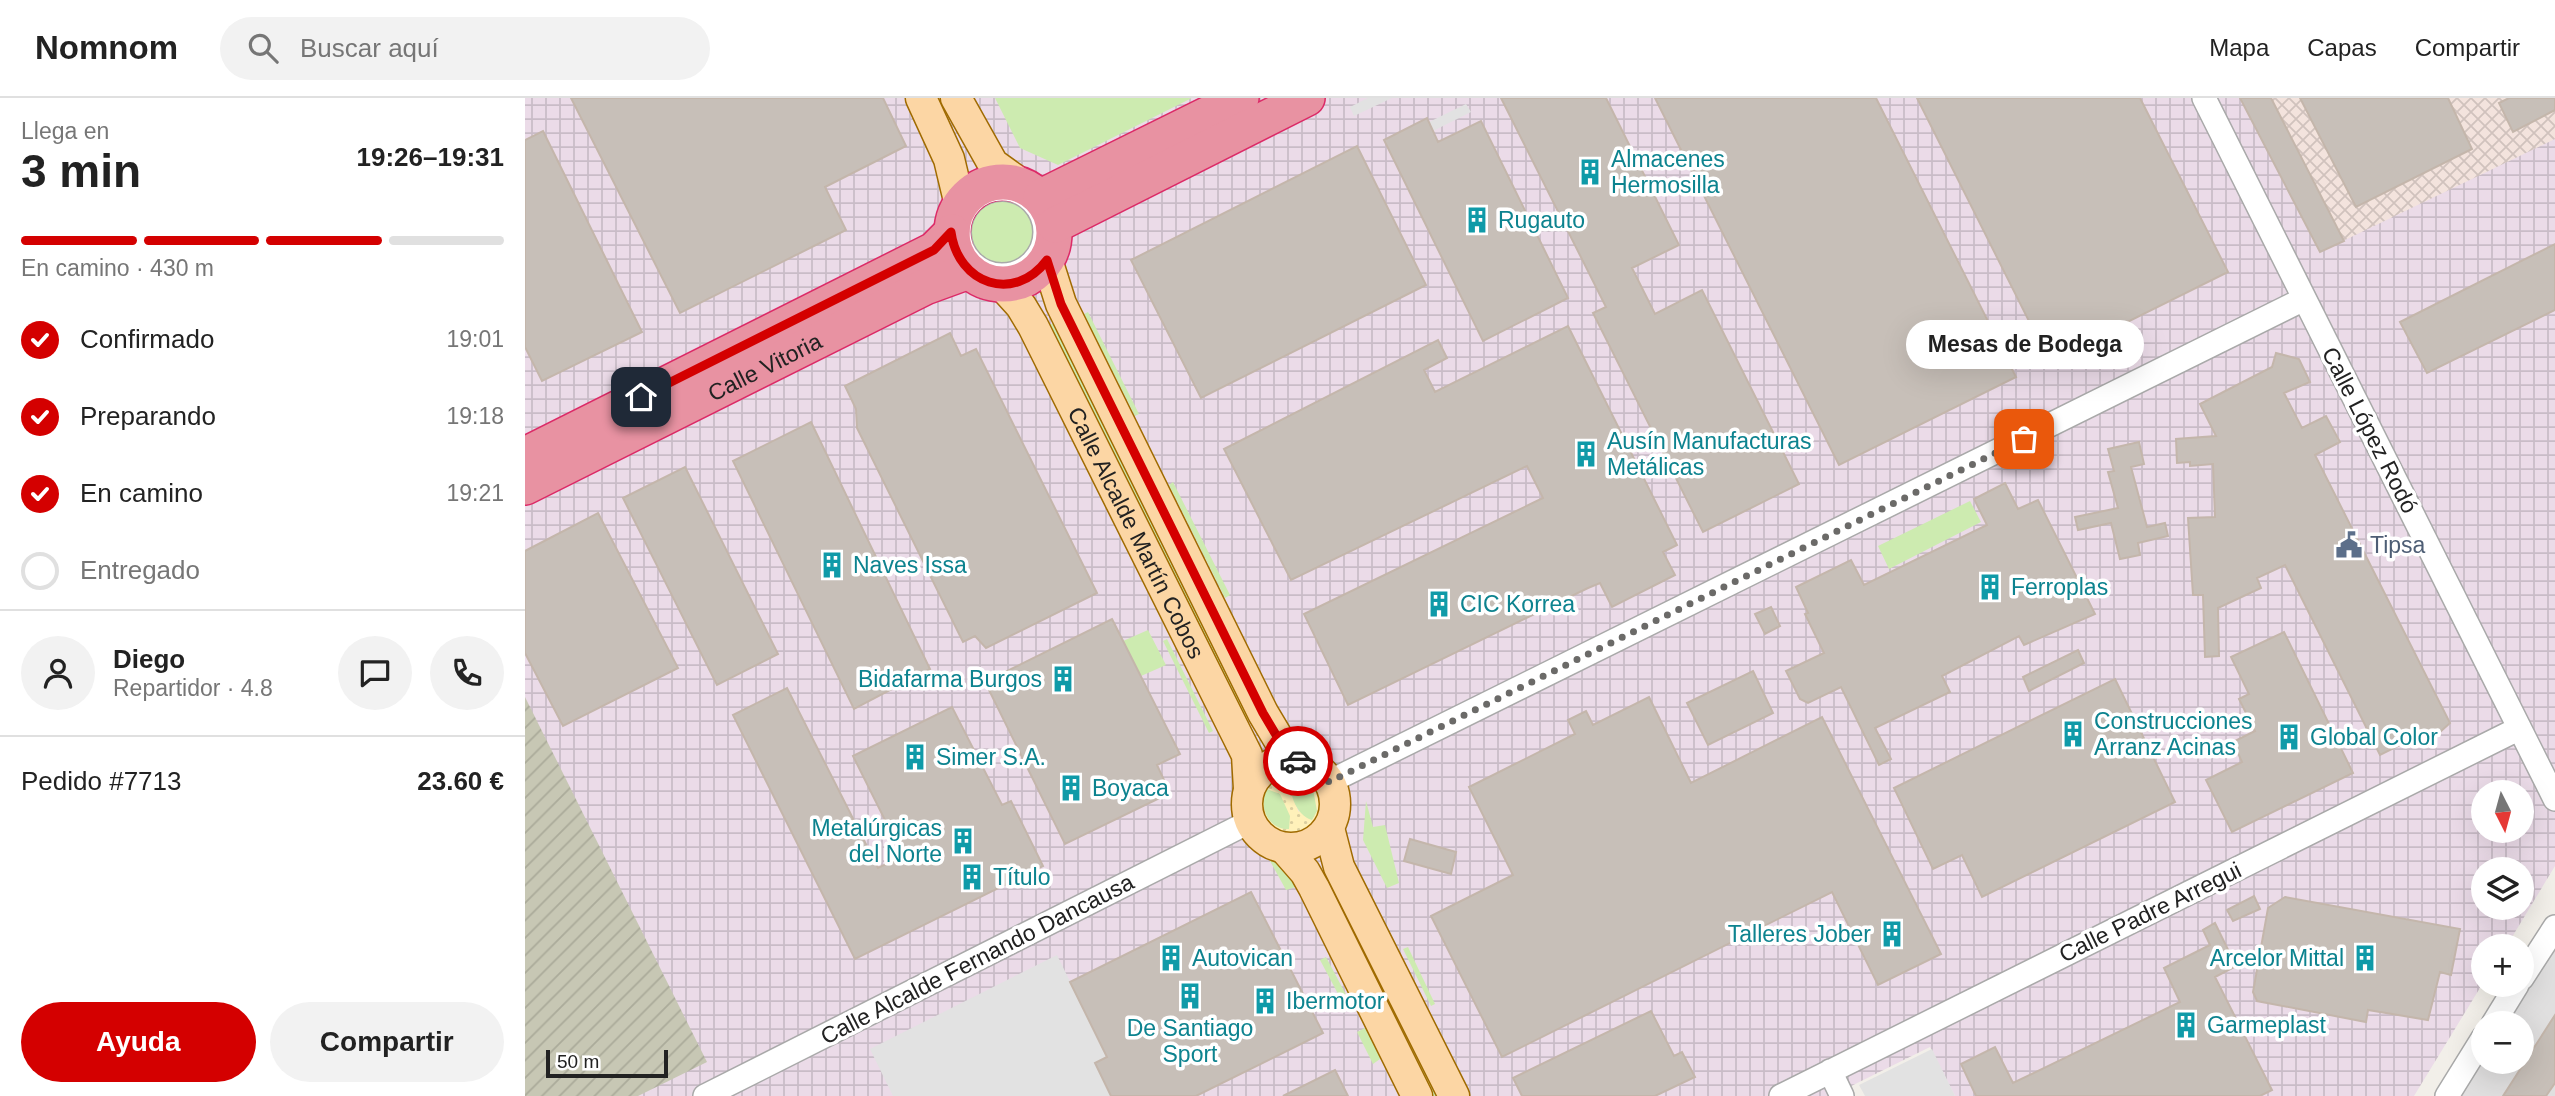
<!DOCTYPE html>
<html lang="es">
<head>
<meta charset="utf-8">
<style>
	:root { --surface:#fff; --page:#f2f2f2; --text:#222; --muted:#767676; --line:#e0e0e0; --accent:#d40000 }
	body { margin:0; font-family:Helvetica,sans-serif; background:var(--page); color:var(--text); height:100vh; display:flex; flex-direction:column; font-size:26px; white-space:nowrap }
	* { box-sizing:border-box; margin:0 }
	p { font-size:23px; color:var(--muted) }
	.icon { flex:none; width:38px; height:38px; fill:none; stroke:currentColor; stroke-width:2; stroke-linecap:round; stroke-linejoin:round }
	.map { position:relative; flex:1; overflow:hidden }
	.details { display:flex; flex-direction:column; background:var(--surface); width:525px }
	.details>* { flex:none }
	.needle { width:46px; rotate:174deg }
	.controls { position:absolute; left:1946px; top:682px; display:grid; gap:14px }
	.controls a { display:grid; place-items:center; width:63px; height:63px; border-radius:50%; background:var(--surface); box-shadow:0 7px 28px #0002; font-size:35px }
	.scale { position:absolute; left:21px; bottom:18px; width:122px; box-sizing:border-box; padding-left:7px; border:4px solid #222; border-top:0; font-size:19px; line-height:24px; white-space:nowrap; color:#222; -webkit-text-stroke:5px #fff; paint-order:stroke }
	.pin { position:absolute; display:grid; place-items:center; width:60px; height:60px; color:#fff; margin:-30px; border-radius:14px; box-shadow:0 4px 10px #0006 }
	.courier { position:absolute; display:grid; place-items:center; width:70px; height:70px; margin:-35px; border:5px solid #d40000; border-radius:50%; background:#fff; color:#222; box-shadow:0 2px 9px #0007 }
	.bubble { position:absolute; height:49px; border-radius:24px; background:var(--surface); box-shadow:0 7px 28px #0002; font-size:23px; font-weight:700; line-height:49px; text-align:center }
	.head em { font-style:normal; font-weight:700 }
	.head div { display:flex; flex-direction:column-reverse }
	.head { display:flex; align-items:center; justify-content:space-between; height:119px; padding:0 21px }
	h1 { font-size:46px; font-weight:700; line-height:52px }
	.bar { display:grid; grid-template-columns:repeat(4,1fr); gap:10px 7px; align-content:center; height:84px; padding:0 21px }
	.bar i { height:9px; border-radius:5px; background:var(--line) }
	.bar .selected { background:var(--accent) }
	.bar p { grid-column:span 4 }
	.line { display:flex; align-items:center; gap:18px; padding:0 21px; border-top:2px solid var(--line) }
	.line div { flex:1 }
	.round { display:grid; place-items:center; flex:none; width:74px; height:74px; border-radius:37px; background:var(--page) }
	ol { padding:0 21px; list-style:none }
	li { display:flex; align-items:center; gap:21px; height:77px }
	li p { margin-inline-start:auto }
	li .icon { padding:7px; border-radius:50%; background:var(--accent); color:#fff; stroke-width:4 }
	li:last-child { color:var(--muted) }
	li i { width:38px; height:38px; border:4px solid var(--line); border-radius:50% }
	.primary-button { display:flex; gap:14px; margin-top:auto; padding:14px 21px }
	.primary-button a { flex:1; height:80px; border-radius:42px; background:var(--accent); color:#fff; font-size:28px; font-weight:700; line-height:80px; text-align:center }
	.primary-button a+a { background:var(--page); color:var(--text) }
	header { display:flex; align-items:center; gap:42px; box-sizing:border-box; height:98px; padding:0 35px; background:var(--surface); border-bottom:2px solid var(--line) }
	header strong { font-size:33px }
	nav { display:flex; gap:38px; margin-inline-start:auto; font-size:24px }
	.search { width:490px; height:63px; background:var(--page); display:flex; align-items:center; gap:18px; box-sizing:border-box; padding:0 24px; border-radius:38px; color:var(--muted); font-size:26px }
	main { display:flex; flex:1; min-height:0 }
	.map>svg:first-child { display:block }
	.residential { fill:#e0dfdf }
	.industrial { fill:url(#industrial-grid); fill-rule:evenodd }
	.military { fill:url(#military-cross-hatch) }
	.construction { fill:url(#construction-furrows) }
	.sand { fill:url(#sand-dots); fill-rule:evenodd }
	.garden { fill:#cdebb0 }
	.parking { fill:#e2e2e2 }
	.building { fill:#c7bfb8; stroke:#c4b6ab; stroke-width:2 }
	.lines { fill:none; stroke-linecap:round; stroke-linejoin:round }
	.minor-casing { stroke:#a9a9a9; stroke-width:26 }
	.major-casing { stroke:#a06b00; stroke-width:33 }
	.highway-casing { stroke:#dc2a67; stroke-width:38 }
	.minor { stroke:#fff; stroke-width:23 }
	.major { stroke:#fcd6a4; stroke-width:30 }
	.highway { stroke:#e892a2; stroke-width:35 }
	.done { stroke:#6b6a68; stroke-width:7; stroke-dasharray:0 12.6 }
	.route { stroke:#d40000; stroke-width:9 }
	.labels { text-anchor:middle; stroke-width:7; stroke-linejoin:round; paint-order:stroke }
	.culture-label { font-size:23px; fill:#0d838f; stroke:#fff; text-anchor:start }
	.street-label { font-size:23px; fill:#222; stroke:#fff }
	.service-label { font-size:23px; fill:#4e5e75; stroke:#fff; text-anchor:start }
</style>
</head>
<body>
<header>
<strong>Nomnom</strong>
<div class="search"><svg class="icon" aria-label="search" viewBox="0 0 24 24"><circle cx="10" cy="10" r="6"/><path d="M15 15l6 6"/></svg>Buscar aquí</div>
<nav><a>Mapa</a><a>Capas</a><a>Compartir</a></nav>
</header>
<main>
<section class="details">
<div class="head"><div><h1>3 min</h1><p>Llega en</p></div><em>19:26–19:31</em></div>
<div class="bar"><i class="selected"></i><i class="selected"></i><i class="selected"></i><i></i><p>En camino · 430 m</p></div>
<ol>
<li><svg class="icon" aria-label="check" viewBox="0 0 24 24"><path d="M5 12l5 5 9-10"/></svg>Confirmado<p>19:01</p></li>
<li><svg class="icon" aria-label="check" viewBox="0 0 24 24"><path d="M5 12l5 5 9-10"/></svg>Preparando<p>19:18</p></li>
<li><svg class="icon" aria-label="check" viewBox="0 0 24 24"><path d="M5 12l5 5 9-10"/></svg>En camino<p>19:21</p></li>
<li><i></i>Entregado</li>
</ol>
<div class="line" style="height:126px"><a class="round"><svg class="icon" aria-label="person" viewBox="0 0 24 24"><circle cx="12" cy="8" r="4"/><path d="M4 21q1-7 8-7t8 7"/></svg></a><div><b>Diego</b><p>Repartidor · 4.8</p></div><a class="round"><svg class="icon" aria-label="chat" viewBox="0 0 24 24"><path d="M4 5h16v11H9l-5 4z"/></svg></a><a class="round"><svg class="icon" aria-label="phone" viewBox="0 0 24 24"><path d="M5 4h4l2 5-3 2q2 4 5 5l2-3 5 2v4C11 20 4 13 5 4z"/></svg></a></div>
<div class="line" style="height:91px"><div>Pedido #7713</div><b>23.60 €</b></div>
<div class="primary-button"><a>Ayuda</a><a>Compartir</a></div>
</section>
<div class="map">
<svg width="2030" height="998" viewBox="0 0 2030 998">
	<defs>
		<pattern id="industrial-grid" width="8" height="8" patternUnits="userSpaceOnUse" patternTransform="scale(1.75)"><rect width="8" height="8" fill="#ebdbe8"/><path d="M0 4h8M4 0v8" fill="none" stroke="#c9bcc7"/></pattern>
		<pattern id="military-cross-hatch" width="8" height="8" patternUnits="userSpaceOnUse" patternTransform="scale(1.75)"><rect width="8" height="8" fill="#f3e3dd"/><path d="M0 0l8 8M0 8l8-8" fill="none" stroke="#d0c2bd"/></pattern>
		<pattern id="construction-furrows" width="10" height="10" patternUnits="userSpaceOnUse" patternTransform="scale(1.75)"><rect width="10" height="10" fill="#c7c7b4"/><path d="M-1 1l2-2M0 10L10 0M9 11l2-2" fill="none" stroke="#abab9a"/></pattern>
		<pattern id="sand-dots" width="8" height="8" patternUnits="userSpaceOnUse" patternTransform="scale(1.75)"><rect width="8" height="8" fill="#fff1ba"/><path d="M2 2h.1M6 6h.1" fill="none" stroke="#dacea0" stroke-width="1.8" stroke-linecap="round"/></pattern>
	</defs>
	<rect width="100%" height="100%" fill="#f2efe9"/>
	<path class="residential" d="M2030,829V998H1922L1958,941V964H1997V926H1968Z"/>
	<path class="industrial" d="M0,0H2030V768L1981,849H1958V885L1889,998H1430L1405,949L1306,998H0ZM1958,695H1997V733H1958ZM1958,772H1997V810H1958Z"/>
	<path class="military" d="M1715,0H2030V41L1795,154Z"/>
	<path class="construction" d="M0,599L182,964L113,998H0Z"/>
	<path class="sand" d="M766,672C833,685 777,771 739,726C719,702 740,675 766,672ZM778,681L788,691L774,714L765,693V682Z"/>
	<path class="garden" d="M470,0H667L533,67L495,50Z
		M438 134a40 40 0 1 1 80 0a40 40 0 1 1-80 0Z
		M563,214L614,316L610,318L559,216Z
		M533,223L730,619L717,625L520,229Z
		M648,384L705,497L700,500L644,387Z
		M1445,403L1456,424L1364,471L1353,448Z
		M623,532L641,567L616,578L598,543Z
		M642,541L688,633L684,635L638,543Z
		M769,678L788,691L792,713L787,722C771,717 765,697 765,682Z
		M742,691L755,696L765,718L764,731C743,732 733,708 742,691Z
		M841,703L848,729L860,727L874,785L862,790L838,742Z
		M740,754L747,756L777,787L761,792Z
		M812,786L919,998H903L800,792Z
		M883,849L910,906L906,908L878,851Z
		M801,859L826,906L820,909L795,862Z
		M842,929L862,956L848,966L832,934Z"/>
	<path class="parking" d="M843,0H867L829,18L825,9Z
		M941,6L946,14L908,33L904,24Z
		M532,857L582,959L570,965L586,998H368L345,951Z
		M1407,951L1430,998H1340L1334,987Z"/>
	<path class="building" d="M46,0H358L381,48L300,89L321,132L155,215Z
		M976,0H1081L1154,147L1107,170L1130,216L1177,192L1274,386L1178,434L1068,215L1081,209Z
		M1130,0H1351L1491,279L1314,367Z
		M1392,0H1615L1703,174L1524,263Z
		M1715,0H1746L1819,143L1795,154Z
		M1775,0H1923L1947,51L1831,109Z
		M1984,0H2030V12L1988,34L1974,5Z
		M902,20L913,44L956,23L1043,200L958,243L859,42Z
		M18,33L117,234L17,283L0,249V42Z
		M832,48L901,187L676,300L606,162Z
		M2030,146V212L1902,275L1875,224Z
		M1043,228L1152,447L1138,454L1150,477L1087,509L1075,485L1063,490L823,607L779,516L1018,400L1002,368L766,482L699,351L913,242L922,260L899,272L910,294Z
		M425,235L436,258L451,251L572,495L461,550L450,538L438,544L332,330L331,311L320,288Z
		M1751,255L1774,261L1785,284L1759,295L1777,330L1801,318L1815,344L1790,357L1925,625L1915,634L1899,635L1855,657L1760,467L1732,480L1736,490L1693,510L1694,558L1680,559L1678,497H1668L1663,420L1690,419L1688,366L1665,368V364L1652,365L1651,341L1691,338L1675,306L1747,269Z
		M286,324L405,571L329,611L208,363Z
		M1614,344L1619,366L1606,369L1622,429L1640,425L1643,438L1613,445L1615,457L1595,461L1586,425L1553,432L1550,419L1593,410L1583,374L1589,373L1583,351Z
		M160,369L253,556L192,587L98,400Z
		M1480,385L1493,411L1513,402L1570,516L1499,547L1494,538L1417,578L1425,594L1350,630L1366,661L1354,667L1316,589L1283,605L1275,601L1261,573L1299,555L1280,516L1283,515L1271,489L1326,462L1339,487L1462,427L1449,401Z
		M73,415L153,570L38,628L0,555V453Z
		M1246,509L1255,528L1240,536L1230,516Z
		M587,521L655,656L632,667L645,695L540,746L460,584Z
		M1759,534L1828,675L1707,734L1681,682L1717,664L1708,644L1730,633L1714,601L1724,596L1706,559Z
		M1553,552L1559,565L1504,593L1498,579Z
		M1228,573L1248,615L1183,647L1162,605Z
		M1590,581L1650,704L1457,799L1437,757L1408,771L1369,690Z
		M262,590L353,770L378,758L328,658L427,609L477,707L486,703L518,768L330,861L208,617Z
		M1124,599L1166,685L1297,619L1416,856L1353,887L1307,794L977,959L906,818L988,777L944,689L1050,636L1043,622L1061,613L1068,627Z
		M885,741L931,754L926,776L879,763Z
		M726,794L798,935L671,998H586L570,965L582,959L545,884Z
		M1729,798L1735,811L1708,823L1702,812Z
		M1760,799L1935,831L1926,877L1915,874L1903,922L1843,912L1841,924L1732,903L1728,894L1743,810Z
		M1690,825L1711,868L1690,879L1747,992L1735,998H1451L1436,966L1470,949L1488,985L1655,904L1639,870L1685,847L1678,832Z
		M1126,913L1149,958L1157,954L1170,979L1130,998H997L988,980Z
		M2030,917V985L2021,998H1978Z
		M810,972L823,998H758Z"/>
	<g class="lines">
		<g class="minor-casing">
			<path id="minor" d="M1679,0L2030,701
				M434 134a43 43 0 1 1 86 0a43 43 0 1 1-86 0Z
				M804,684L1779,201
				M1997,880L2030,829
				M1968,926L1992,887
				M1305,973L1317,998
				M180,998L724,724
				M1256,998L1993,631
				M1922,998L1958,940"/>
		</g>
		<g class="major-casing">
			<g id="major">
				<path d="M396,0L424,61L435,107"/>
				<path d="M431,0L468,66L496,86"/>
				<path d="M522,162L536,206L738,615L766,662"/>
				<path id="s1" d="M476,186L496,208L508,228L711,635L722,657L724,691"/>
				<circle cx="766" cy="706" r="44"/>
				<path d="M804,730L814,769L929,998"/>
				<path d="M759,750L780,774L789,790L892,998"/>
			</g>
		</g>
		<g class="highway-casing">
			<g id="highway">
				<circle cx="478" cy="135" r="51"/>
				<path d="M516,99L716,0"/>
				<path d="M530,127L782,0"/>
				<path d="M0,357L409,152L427,134"/>
				<path id="s2" d="M0,389L400,189L444,173"/>
			</g>
		</g>
		<use href="#minor" class="minor"/>
		<use href="#major" class="major"/>
		<use href="#highway" class="highway"/>
	</g>
	<g class="lines">
		<path class="done" d="M773,663L788,668L804,684L1499,341"/>
		<path class="route" d="M116,299L409,152L426,134C433,186 489,206 522,162L536,206L738,615L766,662L773,663"/>
	</g>
	<defs>
		<g id="building-bare" transform="scale(2.1)"><path d="M-4-6H4V6H1V3H-1V6H-4ZM-2.5-4.3h1.7v1.8h-1.7ZM.8-4.3h1.7v1.8H.8ZM-2.5-1h1.7V.8h-1.7ZM.8-1h1.7V.8H.8Z" fill="#0f9aa8" stroke="#fff" stroke-width="2.5" paint-order="stroke"/></g>
		<g id="civic-bare" transform="scale(2.1)"><path d="M-.6-6.5H3V-4.5H.6V-3L4-1V1h2V6H-6V1h2V-1L-.6-3ZM-1.2 2.5V6h2.4V2.5Z" fill="#5c6f8a" stroke="#fff" stroke-width="2.5" paint-order="stroke"/></g>
	</defs>
	<g fill-rule="evenodd">
		<use href="#building-bare" x="1065" y="74"/>
		<use href="#building-bare" x="952" y="122"/>
		<use href="#building-bare" x="1061" y="356"/>
		<use href="#civic-bare" x="1824" y="447"/>
		<use href="#building-bare" x="307" y="467"/>
		<use href="#building-bare" x="1465" y="489"/>
		<use href="#building-bare" x="914" y="506"/>
		<use href="#building-bare" x="538" y="581"/>
		<use href="#building-bare" x="1548" y="636"/>
		<use href="#building-bare" x="1764" y="639"/>
		<use href="#building-bare" x="390" y="659"/>
		<use href="#building-bare" x="546" y="690"/>
		<use href="#building-bare" x="438" y="743"/>
		<use href="#building-bare" x="447" y="779"/>
		<use href="#building-bare" x="1367" y="836"/>
		<use href="#building-bare" x="646" y="860"/>
		<use href="#building-bare" x="1840" y="860"/>
		<use href="#building-bare" x="665" y="898"/>
		<use href="#building-bare" x="740" y="903"/>
		<use href="#building-bare" x="1661" y="927"/>
	</g>
	<g class="labels">
		<g class="culture-label">
			<text x="1086" y="69">Almacenes<tspan x="1086" dy="26">Hermosilla</tspan></text>
			<text x="973" y="130">Rugauto</text>
			<text x="1082" y="351">Ausín Manufacturas<tspan x="1082" dy="26">Metálicas</tspan></text>
			<text x="328" y="475">Naves Issa</text>
			<text x="1486" y="497">Ferroplas</text>
			<text x="935" y="514">CIC Korrea</text>
			<text x="517" y="589" text-anchor="end">Bidafarma Burgos</text>
			<text x="1569" y="631">Construcciones<tspan x="1569" dy="26">Arranz Acinas</tspan></text>
			<text x="1785" y="647">Global Color</text>
			<text x="411" y="667">Simer S.A.</text>
			<text x="567" y="698">Boyaca</text>
			<text x="417" y="738" text-anchor="end">Metalúrgicas<tspan x="417" dy="26">del Norte</tspan></text>
			<text x="468" y="787">Título</text>
			<text x="1346" y="844" text-anchor="end">Talleres Jober</text>
			<text x="667" y="868">Autovican</text>
			<text x="1819" y="868" text-anchor="end">Arcelor Mittal</text>
			<text x="761" y="911">Ibermotor</text>
			<text x="1682" y="935">Garmeplast</text>
			<text x="665" y="938" text-anchor="middle">De Santiago<tspan x="665" dy="26">Sport</tspan></text>
		</g>
		<g class="street-label">
			<text dy="8" stroke="none"><textPath href="#s2" startOffset="268">Calle Vitoria</textPath></text>
			<text transform="translate(1845 332) rotate(63)" y="8">Calle López Rodó</text>
			<text dy="8" stroke="none"><textPath href="#s1" startOffset="284">Calle Alcalde Martín Cobos</textPath></text>
			<text transform="translate(1625 814) rotate(-26)" y="8">Calle Padre Arregui</text>
			<text transform="translate(452 861) rotate(-27)" y="8">Calle Alcalde Fernando Dancausa</text>
		</g>
		<g class="service-label">
			<text x="1845" y="455">Tipsa</text>
		</g>
	</g>
</svg>
<div class="controls">
<a><svg class="needle" viewBox="-14 -14 28 28"><path d="M0-13l5 13h-10z" fill="#e53935"/><path d="M0 13l5-13h-10z" fill="#767676"/></svg></a>
<a><svg class="icon" aria-label="layers" viewBox="0 0 24 24"><path d="M12 4l9 5-9 5-9-5zM3 14l9 5 9-5"/></svg></a>
<a>+</a>
<a>−</a>
</div>
<div class="scale">50 m</div>
<div class="pin" style="left:1499px;top:341px;background:#ea580c"><svg class="icon" aria-label="bag" viewBox="0 0 24 24"><path d="M5 8h14l-1 12H6zM9 8a3 3 0 0 1 6 0"/></svg></div>
<div class="pin" style="left:116px;top:299px;background:#1f2937"><svg class="icon" aria-label="home" viewBox="0 0 24 24"><path d="M3 11l9-7 9 7M6 9v11h12V9"/></svg></div>
<div class="courier" style="left:773px;top:663px"><svg class="icon" aria-label="car" viewBox="0 0 24 24"><path d="M5 17H2v-5l4-1 3-4h7l3 4 3 1v5h-3M9 17h6M6 11h13"/><circle cx="7" cy="17" r="2"/><circle cx="17" cy="17" r="2"/></svg></div>
<div class="bubble" style="left:1381px;top:222px;width:238px">Mesas de Bodega</div>
</div>
</main>
</body>
</html>
